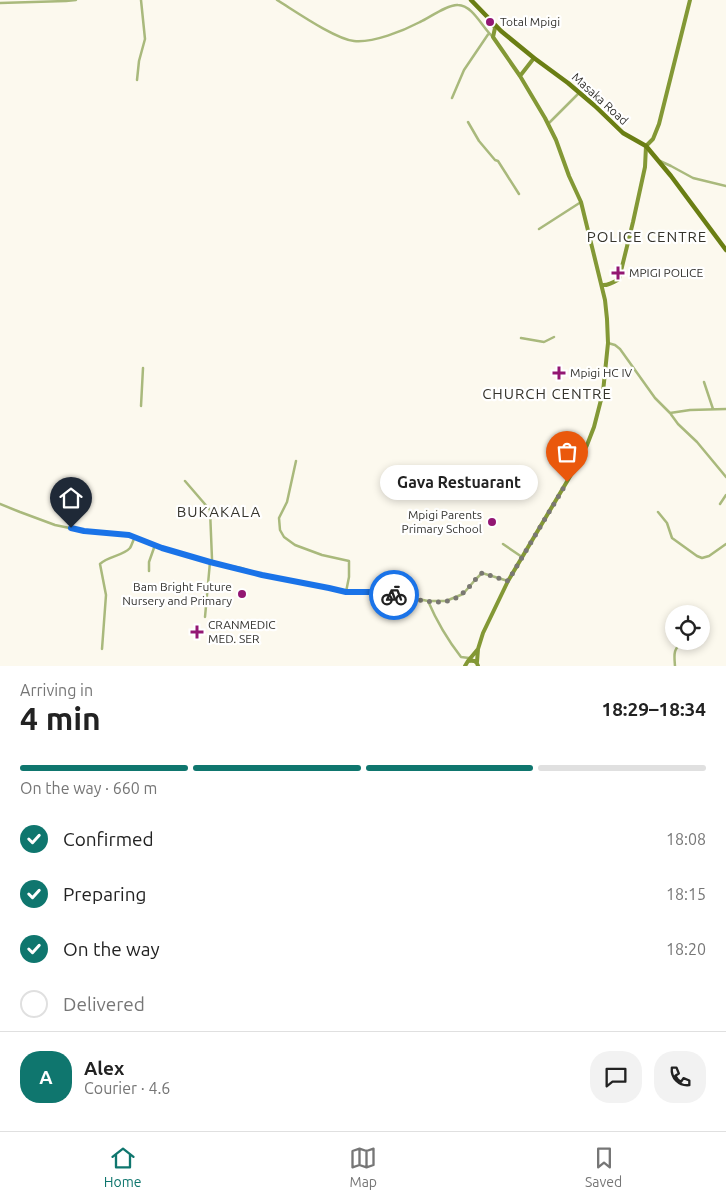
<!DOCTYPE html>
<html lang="en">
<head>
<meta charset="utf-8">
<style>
	:root { --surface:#fff; --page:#f2f2f2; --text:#222; --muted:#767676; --line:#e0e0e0; --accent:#0f766e }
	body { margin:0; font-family:Ubuntu,sans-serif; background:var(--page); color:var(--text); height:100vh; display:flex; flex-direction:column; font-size:19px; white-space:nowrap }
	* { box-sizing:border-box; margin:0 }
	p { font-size:16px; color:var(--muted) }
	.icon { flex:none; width:28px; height:28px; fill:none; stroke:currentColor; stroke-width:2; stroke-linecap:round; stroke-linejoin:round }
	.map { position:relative; height:666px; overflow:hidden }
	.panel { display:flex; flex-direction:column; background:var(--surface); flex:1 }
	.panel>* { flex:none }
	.fabs { position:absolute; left:665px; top:605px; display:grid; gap:10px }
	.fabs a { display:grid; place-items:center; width:45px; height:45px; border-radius:50%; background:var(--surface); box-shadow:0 2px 8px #0003; font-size:25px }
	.pin { position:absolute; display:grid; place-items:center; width:42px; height:42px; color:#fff; margin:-51px -21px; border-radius:50% 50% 50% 0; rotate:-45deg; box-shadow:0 0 5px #0007 }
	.pin .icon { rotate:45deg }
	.courier { position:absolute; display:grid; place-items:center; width:50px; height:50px; margin:-25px; border:4px solid #1a73e8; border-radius:50%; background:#fff; color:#222; box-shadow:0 1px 6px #0007 }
	.bubble { position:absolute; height:35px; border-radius:18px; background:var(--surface); box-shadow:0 2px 8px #0003; font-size:16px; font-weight:700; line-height:35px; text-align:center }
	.summary em { font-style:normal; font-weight:700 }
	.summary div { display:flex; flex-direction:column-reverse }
	.summary { display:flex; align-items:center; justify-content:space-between; height:85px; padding:0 20px }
	h1 { font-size:32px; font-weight:700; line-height:38px }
	.bar { display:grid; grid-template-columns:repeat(4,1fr); gap:8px 5px; align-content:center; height:60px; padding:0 20px }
	.bar i { height:6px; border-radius:4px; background:var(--line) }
	.bar .on { background:var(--accent) }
	.bar p { grid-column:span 4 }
	.line { display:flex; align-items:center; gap:12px; padding:0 20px; border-top:1px solid var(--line) }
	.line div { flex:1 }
	.round { display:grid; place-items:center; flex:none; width:52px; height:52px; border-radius:20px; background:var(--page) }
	ol { padding:0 20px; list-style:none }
	li { display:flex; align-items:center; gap:15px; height:55px }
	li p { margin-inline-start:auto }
	li .icon { padding:5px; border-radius:50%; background:var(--accent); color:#fff; stroke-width:4 }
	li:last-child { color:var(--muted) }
	li i { width:28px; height:28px; border:2px solid var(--line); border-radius:50% }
	.dock { display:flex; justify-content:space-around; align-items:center; height:70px; border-top:1px solid var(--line); background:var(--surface); font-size:14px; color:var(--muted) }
	.dock a { display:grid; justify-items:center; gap:2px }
	.dock .on { color:var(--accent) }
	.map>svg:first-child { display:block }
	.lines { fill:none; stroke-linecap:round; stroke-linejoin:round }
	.street { stroke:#a9b97c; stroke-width:2.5 }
	.secondary { stroke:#839835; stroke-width:4 }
	.primary { stroke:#6a7e13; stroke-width:4.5 }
	.done { stroke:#7a7872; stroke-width:5; stroke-dasharray:0 9 }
	.route { stroke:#1a73e8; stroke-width:6 }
	.poi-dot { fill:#931773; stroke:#fff; stroke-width:2 }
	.labels { text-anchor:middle; stroke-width:4.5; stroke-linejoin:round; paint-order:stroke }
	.poi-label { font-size:12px; fill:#34332f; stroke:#fff; text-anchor:start }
	.street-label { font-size:12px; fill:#34332f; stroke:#fff }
	.quarter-label { font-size:15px; letter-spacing:1px; fill:#36342c; stroke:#fff }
</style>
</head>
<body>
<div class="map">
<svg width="726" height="666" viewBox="0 0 726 666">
	<rect width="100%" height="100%" fill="#fcf9ee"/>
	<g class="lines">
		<path class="street" d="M277,0C295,11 335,39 354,41C373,43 403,31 420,22C429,18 448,4 458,5C473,5 483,29 493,37
			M0,3L66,1L76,0
			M137,80L139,61L145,39L141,0
			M452,98L464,70L489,33
			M468,122L479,141L495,160L498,161L519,194
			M548,124L579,93
			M660,161L671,166L693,178L726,186
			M539,229L581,202
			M521,338L544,342L554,337
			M608,343L615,345L620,349L655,398L670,413L678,424L697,442L726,477
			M704,382L713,409
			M141,406L143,368
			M670,413L690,410L726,409
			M296,461L287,502L279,518L280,530L284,537L295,545L322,555L349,561V577L346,592
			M417,474L433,494
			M185,481L210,510L212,559L210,562L205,617
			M0,504L20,512L55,525L84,531L129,535L162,548L210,562L241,568L262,575L346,592H369L403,596L428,601H446L463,594L475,580L482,573L508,581
			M720,504L726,495
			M658,512L667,523L672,538L697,556L702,558L709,556L726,544
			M503,544L522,557
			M149,571V562L155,545
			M428,601C437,622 447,639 461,657L469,658
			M701,639L702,625
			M102,649L106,595L100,564C108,556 123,556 130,548C132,545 133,540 135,537
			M675,666C674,653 673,650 683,641"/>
		<path class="secondary" d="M520,76L534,58
			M602,285C608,286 614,282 619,279L633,222L645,167L646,146L653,139L659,124L690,0
			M468,661L478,649
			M477,662L478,649L483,633L508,581L575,468L587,445L594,427L603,392L608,343L607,319L605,300L581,202L569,176L556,140L545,118L520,76L493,37L495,28L493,25
			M465,666L468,661C473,660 477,661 478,666"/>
		<path class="primary" d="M471,0L501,31L534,58L568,83L595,106L623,133L646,146L671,176L726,250"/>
	</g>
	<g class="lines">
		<path class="done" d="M394,595C416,598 445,610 463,593C470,587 475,579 482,573L508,581L567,482"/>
		<path class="route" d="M71,528L84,531L129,535L162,548L210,562L262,575L329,588L346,592H369L394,595"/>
	</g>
	<g class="poi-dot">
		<circle cx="490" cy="22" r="5"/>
		<path d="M615.5 265.5h5v5h5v5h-5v5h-5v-5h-5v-5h5z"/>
		<path d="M556.5 365.5h5v5h5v5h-5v5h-5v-5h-5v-5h5z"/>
		<circle cx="492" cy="522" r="5"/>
		<circle cx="242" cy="594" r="5"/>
		<path d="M194.5 624.5h5v5h5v5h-5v5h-5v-5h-5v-5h5z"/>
	</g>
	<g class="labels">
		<g class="poi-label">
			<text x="500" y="26">Total Mpigi</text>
			<text x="629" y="277">MPIGI POLICE</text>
			<text x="570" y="377">Mpigi HC IV</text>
			<text x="482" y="519" text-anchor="end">Mpigi Parents<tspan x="482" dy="14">Primary School</tspan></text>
			<text x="232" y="591" text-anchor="end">Bam Bright Future<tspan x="232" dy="14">Nursery and Primary</tspan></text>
			<text x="208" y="629">CRANMEDIC<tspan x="208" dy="14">MED. SER</tspan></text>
		</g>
		<g class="street-label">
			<text transform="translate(600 99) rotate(42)" y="4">Masaka Road</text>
		</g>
		<g class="quarter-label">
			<text x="647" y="242">POLICE CENTRE</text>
			<text x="547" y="399">CHURCH CENTRE</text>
			<text x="219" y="517">BUKAKALA</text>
		</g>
	</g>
</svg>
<div class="fabs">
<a><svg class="icon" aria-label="locate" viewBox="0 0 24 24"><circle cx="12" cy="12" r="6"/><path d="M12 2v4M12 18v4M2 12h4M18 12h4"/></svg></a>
</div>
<div class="pin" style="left:567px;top:482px;background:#ea580c"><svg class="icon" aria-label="bag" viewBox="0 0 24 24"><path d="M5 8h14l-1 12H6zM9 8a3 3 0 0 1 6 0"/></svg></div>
<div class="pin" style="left:71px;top:528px;background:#1f2937"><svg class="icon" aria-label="home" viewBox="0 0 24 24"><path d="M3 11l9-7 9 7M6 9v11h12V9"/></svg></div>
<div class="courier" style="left:394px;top:595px"><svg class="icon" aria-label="bike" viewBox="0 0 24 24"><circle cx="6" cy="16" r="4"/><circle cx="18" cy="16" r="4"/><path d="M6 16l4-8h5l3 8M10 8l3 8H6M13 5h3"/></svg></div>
<div class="bubble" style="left:380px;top:465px;width:158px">Gava Restuarant</div>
</div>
<section class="panel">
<div class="summary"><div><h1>4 min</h1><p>Arriving in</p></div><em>18:29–18:34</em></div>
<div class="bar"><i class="on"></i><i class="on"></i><i class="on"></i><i></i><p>On the way · 660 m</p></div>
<ol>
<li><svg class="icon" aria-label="check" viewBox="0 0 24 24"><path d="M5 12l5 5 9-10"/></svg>Confirmed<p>18:08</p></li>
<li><svg class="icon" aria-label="check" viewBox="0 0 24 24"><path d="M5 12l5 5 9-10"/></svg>Preparing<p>18:15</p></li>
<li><svg class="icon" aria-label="check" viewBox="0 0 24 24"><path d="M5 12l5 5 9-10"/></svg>On the way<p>18:20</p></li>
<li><i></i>Delivered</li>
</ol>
<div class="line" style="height:90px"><b class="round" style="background:var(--accent);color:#fff">A</b><div><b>Alex</b><p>Courier · 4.6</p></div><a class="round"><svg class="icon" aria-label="chat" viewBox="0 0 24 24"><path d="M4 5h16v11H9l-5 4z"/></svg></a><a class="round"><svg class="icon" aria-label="phone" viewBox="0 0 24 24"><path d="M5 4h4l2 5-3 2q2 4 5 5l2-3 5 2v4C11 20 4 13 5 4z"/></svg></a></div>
</section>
<nav class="dock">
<a class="on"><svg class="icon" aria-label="home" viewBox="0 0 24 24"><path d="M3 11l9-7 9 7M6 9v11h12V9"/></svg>Home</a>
<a><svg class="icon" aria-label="map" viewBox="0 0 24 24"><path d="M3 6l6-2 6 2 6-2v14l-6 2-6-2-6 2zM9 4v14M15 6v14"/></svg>Map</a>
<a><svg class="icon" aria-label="saved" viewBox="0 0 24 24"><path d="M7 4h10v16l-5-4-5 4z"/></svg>Saved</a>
</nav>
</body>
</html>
